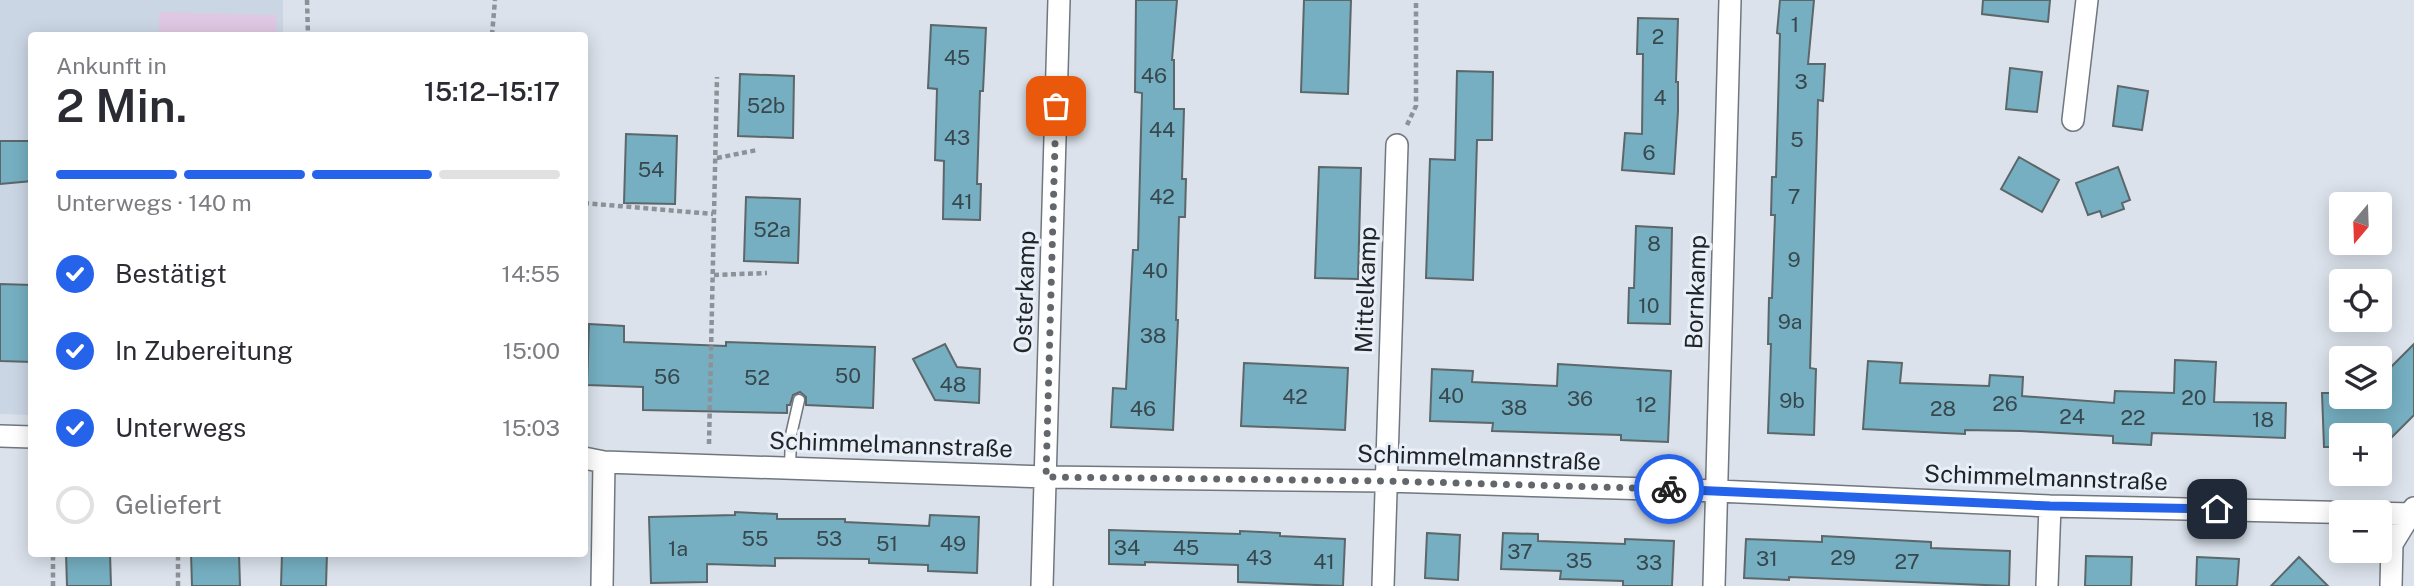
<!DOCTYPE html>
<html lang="de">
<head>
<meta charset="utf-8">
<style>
	:root { --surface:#fff; --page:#f2f2f3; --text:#2b2b33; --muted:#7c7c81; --line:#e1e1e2; --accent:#2563eb }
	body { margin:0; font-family:"Public Sans",sans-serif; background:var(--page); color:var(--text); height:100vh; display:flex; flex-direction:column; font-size:26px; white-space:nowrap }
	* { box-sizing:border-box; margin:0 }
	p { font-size:23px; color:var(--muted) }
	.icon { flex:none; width:38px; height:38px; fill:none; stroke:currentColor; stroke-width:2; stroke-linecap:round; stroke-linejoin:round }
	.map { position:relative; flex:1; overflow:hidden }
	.sheet { position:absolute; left:28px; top:32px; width:560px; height:525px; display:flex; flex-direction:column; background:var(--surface); border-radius:7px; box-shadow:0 4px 18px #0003 }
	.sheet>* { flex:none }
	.needle { width:46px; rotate:199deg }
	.fabs { position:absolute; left:2329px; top:192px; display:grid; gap:14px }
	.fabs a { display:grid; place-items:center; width:63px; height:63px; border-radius:7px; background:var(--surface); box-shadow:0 4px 18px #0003; font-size:35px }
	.pin { position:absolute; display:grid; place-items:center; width:60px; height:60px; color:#fff; margin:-30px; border-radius:14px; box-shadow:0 4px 10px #0006 }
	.courier { position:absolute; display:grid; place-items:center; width:70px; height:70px; margin:-35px; border:5px solid #2563eb; border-radius:50%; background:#fff; color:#222; box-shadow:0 2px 9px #0007 }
	.summary em { font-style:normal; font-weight:600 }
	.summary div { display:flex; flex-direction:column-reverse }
	.summary { display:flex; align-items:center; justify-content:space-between; height:119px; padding:0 28px }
	h1 { font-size:46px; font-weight:600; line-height:52px }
	.bar { display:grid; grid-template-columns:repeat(4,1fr); gap:10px 7px; align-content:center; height:84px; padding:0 28px }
	.bar i { height:9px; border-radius:5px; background:var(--line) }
	.bar .active { background:var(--accent) }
	.bar p { grid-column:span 4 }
	ol { padding:0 28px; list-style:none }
	li { display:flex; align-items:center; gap:21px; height:77px }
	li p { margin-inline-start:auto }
	li .icon { padding:7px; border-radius:50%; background:var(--accent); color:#fff; stroke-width:4 }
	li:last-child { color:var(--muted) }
	li i { width:38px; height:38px; border:4px solid var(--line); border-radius:50% }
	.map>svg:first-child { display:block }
	.built { fill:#cbd6e4 }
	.green { fill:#dfc8e3 }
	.building { fill:#75afc1; stroke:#5c676a; stroke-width:2 }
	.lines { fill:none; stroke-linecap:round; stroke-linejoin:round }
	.service-casing { stroke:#70777e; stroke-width:13 }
	.minor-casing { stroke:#70777e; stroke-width:24 }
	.path { stroke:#8d9298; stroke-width:4.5; stroke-dasharray:5 3.5; stroke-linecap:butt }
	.service { stroke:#fff; stroke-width:10 }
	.minor { stroke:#fff; stroke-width:21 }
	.done { stroke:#63676c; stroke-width:7; stroke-dasharray:0 12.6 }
	.route { stroke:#2563eb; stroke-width:9 }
	.labels { text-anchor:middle; stroke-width:6; stroke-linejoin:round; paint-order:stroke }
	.number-label { font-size:21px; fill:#37484e }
	.street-label { font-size:24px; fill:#222528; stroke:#e8eff8 }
</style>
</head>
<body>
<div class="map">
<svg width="2414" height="586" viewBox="0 0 2414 586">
	<rect width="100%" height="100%" fill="#dbe2eb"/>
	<path class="built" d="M0,0H283V35H32L31,415L0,414Z"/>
	<path class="green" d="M159,12L277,15L276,35H159Z"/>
	<path class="building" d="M1136,0H1177L1172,60H1174V109H1184L1182,179H1186L1185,217H1179L1176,320H1178L1173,430L1111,427L1113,388L1126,389L1133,250H1138L1142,93L1135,92Z
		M1304,0H1351L1348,94L1301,92Z
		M1780,0H1814L1808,64H1825L1823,101L1818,100L1810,368L1816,369L1814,435L1768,433L1771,344H1768L1769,298H1772L1775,215H1771L1772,177H1776L1780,34L1777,33Z
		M1983,0H2050L2048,22L1982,14Z
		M1638,18L1678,19L1676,82H1678V111L1674,174L1622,170L1625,133L1642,134L1643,54H1637Z
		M931,25L986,28L983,91H980L977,184H981L980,220L943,219L944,161L935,160L937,89L928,88Z
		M2010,68L2042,72L2037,112L2006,109Z
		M1457,71L1493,72L1492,140H1477L1473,280L1426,278L1430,159L1455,160Z
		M740,74L794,76L793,138L738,136Z
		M2118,86L2148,91L2142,130L2113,126Z
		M626,134L677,136L675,204L624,203Z
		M0,141H32V181L0,184Z
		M2019,157L2059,180L2042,212L2001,189Z
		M1319,167L1361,168L1358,279L1315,278Z
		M2118,167L2130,200L2122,203L2124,209L2102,217L2100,211L2088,215L2076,183Z
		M746,197L800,199L798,263L744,261Z
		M1636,226L1672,228L1670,324L1628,323L1629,288H1634Z
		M0,284L32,285V362L0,361Z
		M589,324L624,326V342L726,346V342L875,347L873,408L806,405V397L800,392L793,395L790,405H787V413L643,410V387L587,385Z
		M945,344L957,367L980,369L979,403L935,400L913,359Z
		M2414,344V415L2383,446H2380V436H2342V447H2324L2322,393H2342V397H2380V378Z
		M2175,360L2216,362L2214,402L2286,403L2285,438L2152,433L2151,445L2113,443V436L2021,431L1965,430V434L1863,429L1868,361L1902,363L1900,383L1989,386L1990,375L2023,377L2022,396L2114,403L2115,391L2174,393Z
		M1244,363L1348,368L1345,430L1241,426Z
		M1558,364L1671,371L1668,442L1621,440V435L1492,431L1493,423L1430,421L1432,369L1473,371L1472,382L1557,386Z
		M735,512L777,514V519H845V522L929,526L930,515L979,517L977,573L928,571V565L869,563V559L775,558V566L707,564V582L651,583L649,517L735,515Z
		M1109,530L1240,534V531L1280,533V536L1345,539L1343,586L1238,582V565L1145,562V565L1109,564Z
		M1427,533L1460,535L1458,580L1425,578Z
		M1503,533L1538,534V541L1625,544V539L1674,541L1672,586H1623V581L1560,579L1561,571L1501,569Z
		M1822,536L1931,542V548L2010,551L2009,586L1789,577V580L1744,578L1746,539L1822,542Z
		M66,553H110L111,586H67Z
		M191,553H239L240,586H192Z
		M282,553H327L326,586H281Z
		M2086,556L2132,557L2131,586H2085Z
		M2197,557L2239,559L2237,586H2196Z
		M2299,557L2328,586H2271Z"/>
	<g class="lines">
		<g class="service-casing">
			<path id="service" d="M790,468L791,435L799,400"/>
		</g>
		<g class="minor-casing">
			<path id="minor" d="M2073,120L2087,0
				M0,436L32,437
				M584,458L604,462L1046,477L1386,481L1717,491L2050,506L2414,514
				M602,586L604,462
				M1042,586L1059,0
				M1383,586L1397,145
				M1714,586L1730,0
				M2047,586L2050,506
				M2391,586L2392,544L2414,508"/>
		</g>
		<path class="path" d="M307,0L308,35
			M492,35L495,0
			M1407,125L1416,106V0
			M717,158L757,150
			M584,203L713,214
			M714,275L767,273
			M709,444L717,77
			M53,586V553
			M178,586V553"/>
		<use href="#service" class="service"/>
		<use href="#minor" class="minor"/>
	</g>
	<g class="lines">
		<path class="done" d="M1056,106L1046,477L1386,481L1669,489"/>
		<path class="route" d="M1669,489L2050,506L2217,509"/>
	</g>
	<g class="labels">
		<g class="number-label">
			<text x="1795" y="32">1</text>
			<text x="1658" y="44">2</text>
			<text x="957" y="65">45</text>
			<text x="1154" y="83">46</text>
			<text x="1801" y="89">3</text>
			<text x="1660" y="105">4</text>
			<text x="766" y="113">52b</text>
			<text x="1162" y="137">44</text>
			<text x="957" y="145">43</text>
			<text x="1797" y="147">5</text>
			<text x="1649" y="160">6</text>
			<text x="651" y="177">54</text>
			<text x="1162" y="204">42</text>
			<text x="1794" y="204">7</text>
			<text x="962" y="209">41</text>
			<text x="772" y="237">52a</text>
			<text x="1654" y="251">8</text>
			<text x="1794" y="267">9</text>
			<text x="1155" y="278">40</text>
			<text x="1649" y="313">10</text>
			<text x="1790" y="329">9a</text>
			<text x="1153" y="343">38</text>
			<text x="848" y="383">50</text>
			<text x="667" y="384">56</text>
			<text x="757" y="385">52</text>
			<text x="953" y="392">48</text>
			<text x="1451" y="403">40</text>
			<text x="1295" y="404">42</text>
			<text x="2194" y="405">20</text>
			<text x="1580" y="406">36</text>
			<text x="1792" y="408">9b</text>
			<text x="2005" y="411">26</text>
			<text x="1646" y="412">12</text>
			<text x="1514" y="415">38</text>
			<text x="1143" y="416">46</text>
			<text x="1943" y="416">28</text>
			<text x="2072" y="424">24</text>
			<text x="2133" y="425">22</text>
			<text x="2263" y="427">18</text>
			<text x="755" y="546">55</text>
			<text x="829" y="546">53</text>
			<text x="887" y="551">51</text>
			<text x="953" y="551">49</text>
			<text x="1127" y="555">34</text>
			<text x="1186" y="555">45</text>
			<text x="678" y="556">1a</text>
			<text x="1520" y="559">37</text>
			<text x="1259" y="565">43</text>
			<text x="1843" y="565">29</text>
			<text x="1767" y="566">31</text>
			<text x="1579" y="568">35</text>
			<text x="1324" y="569">41</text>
			<text x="1907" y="569">27</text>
			<text x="1649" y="570">33</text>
		</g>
		<g class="street-label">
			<text transform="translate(1366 290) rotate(-88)" y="8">Mittelkamp</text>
			<text transform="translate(1025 292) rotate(-88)" y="8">Osterkamp</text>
			<text transform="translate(1696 292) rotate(-88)" y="8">Bornkamp</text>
			<text transform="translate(891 445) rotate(2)" y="8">Schimmelmannstraße</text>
			<text transform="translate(1479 458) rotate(2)" y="8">Schimmelmannstraße</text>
			<text transform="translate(2046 478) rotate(2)" y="8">Schimmelmannstraße</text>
		</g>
	</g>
</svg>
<div class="fabs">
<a><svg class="needle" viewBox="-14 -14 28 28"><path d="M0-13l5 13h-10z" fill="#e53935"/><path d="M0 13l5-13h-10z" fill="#7c7c81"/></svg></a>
<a><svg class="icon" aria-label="locate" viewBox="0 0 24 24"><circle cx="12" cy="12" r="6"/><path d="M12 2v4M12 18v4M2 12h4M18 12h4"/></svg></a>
<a><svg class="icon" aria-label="layers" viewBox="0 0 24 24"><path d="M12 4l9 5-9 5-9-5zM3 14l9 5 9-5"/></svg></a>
<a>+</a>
<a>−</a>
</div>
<div class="pin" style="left:1056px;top:106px;background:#ea580c"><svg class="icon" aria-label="bag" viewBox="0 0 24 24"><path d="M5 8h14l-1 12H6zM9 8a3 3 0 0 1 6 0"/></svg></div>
<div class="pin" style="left:2217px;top:509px;background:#1f2937"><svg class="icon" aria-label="home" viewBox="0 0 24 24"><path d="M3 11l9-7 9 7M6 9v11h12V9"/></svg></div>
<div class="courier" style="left:1669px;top:489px"><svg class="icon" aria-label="bike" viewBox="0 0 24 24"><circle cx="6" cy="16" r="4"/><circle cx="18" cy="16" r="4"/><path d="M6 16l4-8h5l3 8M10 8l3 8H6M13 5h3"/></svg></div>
<section class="sheet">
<div class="summary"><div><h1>2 Min.</h1><p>Ankunft in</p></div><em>15:12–15:17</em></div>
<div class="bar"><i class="active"></i><i class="active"></i><i class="active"></i><i></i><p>Unterwegs · 140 m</p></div>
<ol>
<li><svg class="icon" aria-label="check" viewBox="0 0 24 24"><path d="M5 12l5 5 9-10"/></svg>Bestätigt<p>14:55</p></li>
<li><svg class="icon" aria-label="check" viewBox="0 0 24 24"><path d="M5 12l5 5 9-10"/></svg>In Zubereitung<p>15:00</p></li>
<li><svg class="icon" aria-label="check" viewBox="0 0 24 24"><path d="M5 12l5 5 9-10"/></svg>Unterwegs<p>15:03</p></li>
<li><i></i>Geliefert</li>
</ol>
</section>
</div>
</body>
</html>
